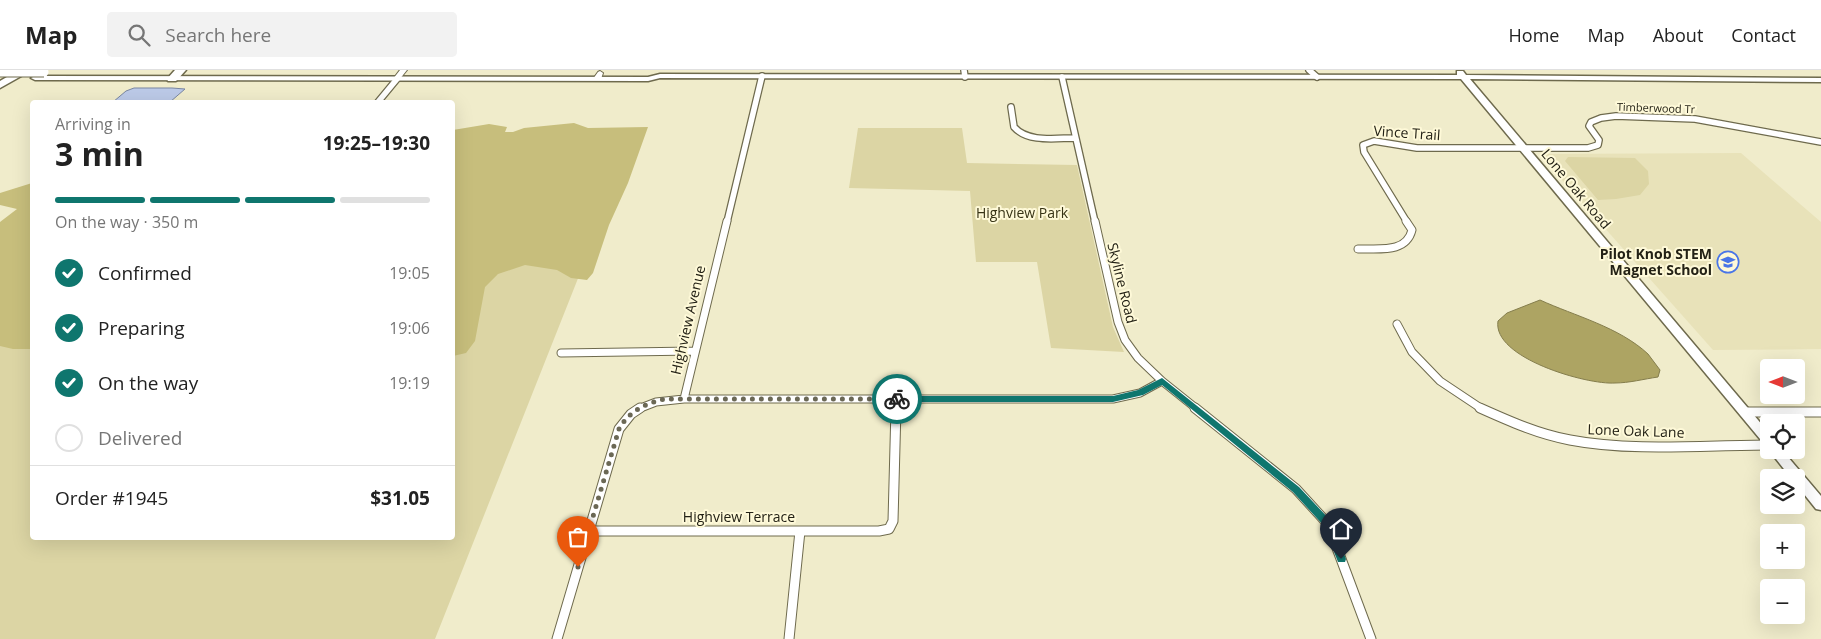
<!DOCTYPE html>
<html lang="en">
<head>
<meta charset="utf-8">
<style>
	:root { --surface:#fff; --page:#f2f2f2; --text:#222; --muted:#767676; --line:#e0e0e0; --accent:#0f766e }
	body { margin:0; font-family:"Open Sans",sans-serif; background:var(--page); color:var(--text); height:100vh; display:flex; flex-direction:column; font-size:19px; white-space:nowrap }
	* { box-sizing:border-box; margin:0 }
	p { font-size:16px; color:var(--muted) }
	.icon { flex:none; width:28px; height:28px; fill:none; stroke:currentColor; stroke-width:2; stroke-linecap:round; stroke-linejoin:round }
	.map { position:relative; flex:1; overflow:hidden }
	.side { position:absolute; left:30px; top:30px; width:425px; height:440px; display:flex; flex-direction:column; background:var(--surface); border-radius:5px; box-shadow:0 5px 20px #0002 }
	.side>* { flex:none }
	.needle { width:32px; rotate:270deg }
	.controls { position:absolute; left:1760px; top:289px; display:grid; gap:10px }
	.controls a { display:grid; place-items:center; width:45px; height:45px; border-radius:5px; background:var(--surface); box-shadow:0 5px 20px #0002; font-size:25px }
	.pin { position:absolute; display:grid; place-items:center; width:42px; height:42px; color:#fff; margin:-51px -21px; border-radius:50% 50% 50% 0; rotate:-45deg; box-shadow:0 0 5px #0007 }
	.pin .icon { rotate:45deg }
	.courier { position:absolute; display:grid; place-items:center; width:50px; height:50px; margin:-25px; border:4px solid #0f766e; border-radius:50%; background:#fff; color:#222; box-shadow:0 1px 6px #0007 }
	.summary em { font-style:normal; font-weight:700 }
	.summary div { display:flex; flex-direction:column-reverse }
	.summary { display:flex; align-items:center; justify-content:space-between; height:85px; padding:0 25px }
	h1 { font-size:32px; font-weight:700; line-height:38px }
	.bar { display:grid; grid-template-columns:repeat(4,1fr); gap:8px 5px; align-content:center; height:60px; padding:0 25px }
	.bar i { height:6px; border-radius:4px; background:var(--line) }
	.bar .active { background:var(--accent) }
	.bar p { grid-column:span 4 }
	.line { display:flex; align-items:center; gap:12px; padding:0 25px; border-top:1px solid var(--line) }
	.line div { flex:1 }
	ol { padding:0 25px; list-style:none }
	li { display:flex; align-items:center; gap:15px; height:55px }
	li p { margin-inline-start:auto }
	li .icon { padding:5px; border-radius:50%; background:var(--accent); color:#fff; stroke-width:4 }
	li:last-child { color:var(--muted) }
	li i { width:28px; height:28px; border:2px solid var(--line); border-radius:50% }
	header { display:flex; align-items:center; gap:30px; box-sizing:border-box; height:70px; padding:0 25px; background:var(--surface); border-bottom:1px solid var(--line) }
	header strong { font-size:24px }
	nav { display:flex; gap:28px; margin-inline-start:auto; font-size:18px }
	.search { width:350px; height:45px; background:var(--page); display:flex; align-items:center; gap:12px; box-sizing:border-box; padding:0 18px; border-radius:5px; color:var(--muted); font-size:19px }
	.map>svg:first-child { display:block }
	.built { fill:#e8e2b9 }
	.green { fill:#dcd5a4 }
	.forest { fill:#c7be7c }
	.water { fill:#ada463; stroke:#847d4c }
	.building { fill:#bccae8; stroke:#7a87a2 }
	.lines { fill:none; stroke-linecap:round; stroke-linejoin:round }
	.minor-far2-casing { stroke:#6e6a4d; stroke-width:8 }
	.minor-far1-casing { stroke:#6e6a4d; stroke-width:9 }
	.minor-casing { stroke:#6e6a4d; stroke-width:11 }
	.tertiary-casing { stroke:#6e6a4d; stroke-width:2 }
	.secondary-casing { stroke:#6e6a4d; stroke-width:3 }
	.motorway-casing { stroke:#6e6a4d; stroke-width:3 }
	.minor-far2 { stroke:#fff; stroke-width:5.5 }
	.minor-far1 { stroke:#fff; stroke-width:7 }
	.minor { stroke:#fff; stroke-width:9 }
	.tertiary { fill:#fff; fill-rule:evenodd }
	.secondary { fill:#fff; fill-rule:evenodd }
	.motorway { fill:#fff; fill-rule:evenodd }
	.secondary-bridge-casing { stroke:#6e6a4d; stroke-width:11; stroke-linecap:butt }
	.secondary-bridge { stroke:#fff; stroke-width:9 }
	.route { fill:#0f766e }
	.done { stroke:#6b6855; stroke-width:5; stroke-dasharray:0 9 }
	.labels { text-anchor:middle; stroke-width:4; stroke-linejoin:round; paint-order:stroke }
	.far-street-label { font-size:11px; fill:#232115; stroke:#fef9d8 }
	.street-label { font-size:14px; fill:#232115; stroke:#fef9d8 }
	.park-label { font-size:14px; fill:#373315; stroke:#fef9d8 }
	.poi-label { font-size:14px; font-weight:bold; fill:#232115; stroke:#fef9d8; text-anchor:end }
</style>
</head>
<body>
<header>
<strong>Map</strong>
<div class="search"><svg class="icon" aria-label="search" viewBox="0 0 24 24"><circle cx="10" cy="10" r="6"/><path d="M15 15l6 6"/></svg>Search here</div>
<nav><a>Home</a><a>Map</a><a>About</a><a>Contact</a></nav>
</header>
<div class="map">
<svg width="1821" height="569" viewBox="0 0 1821 569">
	<rect width="100%" height="100%" fill="#f0eccb"/>
	<path class="built" d="M1741,83L1821,152V279L1713,280L1539,84Z"/>
	<path class="green" d="M858,58H962L967,93L1077,95L1113,257L1124,282L1051,278L1037,192H976L970,121L849,118Z
		M1568,87L1635,88L1648,101L1649,114L1640,125L1616,129L1598,130L1565,91Z
		M596,163L435,569H0V222L32,232V468H452L453,189Z"/>
	<path class="forest" d="M574,53L588,58L648,57L628,113L609,155L593,203L587,210L571,208L557,200L525,195L498,204L485,217L475,271L466,283L453,286V60L489,54L507,57L505,62H513L524,58Z
		M32,113V279H13L0,276V152L17,139L0,135V123Z"/>
	<path class="water" d="M1540,230C1575,246 1619,257 1648,284C1652,289 1656,295 1660,300L1658,307C1644,309 1629,313 1615,313C1587,315 1492,288 1498,251L1507,243Z"/>
	<path class="building" d="M134,18H172L185,19L170,32H113L126,21Z"/>
	<g class="lines">
		<g class="minor-far2-casing">
			<path id="minor-far2" d="M964,0L965,7
				M1309,0L1317,7
				M1062,7L1095,152
				M378,32L397,9
				M1011,37L1014,57C1028,73 1056,68 1075,68
				M727,152L762,6
				M1407,152L1364,82L1363,75L1374,71L1417,78H1588L1598,75L1599,70L1589,56L1591,52L1601,48L1616,46L1695,49L1821,72"/>
		</g>
		<g class="minor-far1-casing">
			<path id="minor-far1" d="M1095,151L1118,252L1125,270L1138,288L1162,311L1197,339
				M1358,179C1378,178 1406,184 1412,160L1406,151
				M1397,254L1412,282L1440,311L1482,339
				M561,283L694,281
				M684,329L727,151
				M638,339L656,332L684,329H1113L1140,323L1162,311
				M896,339V329"/>
		</g>
		<g class="minor-casing">
			<path id="minor" d="M1195,338L1296,419L1328,454L1371,569
				M1480,338C1509,351 1538,364 1570,370C1632,382 1706,375 1769,375
				M1744,342H1821
				M589,461H879L889,459L893,451L896,338
				M557,569L619,359L631,344L640,338
				M789,569L800,461"/>
		</g>
		<g class="tertiary-casing">
			<path id="tertiary" d="M400,0H407L399,10H395L393,9Z
				M600,1L603,3L601,9L595,10L593,9L598,2Z"/>
		</g>
		<g class="secondary-casing">
			<path id="secondary" d="M1457,1H1463L1466,5L1821,8V12L1470,9L1769,363V377L1765,375L1461,9L660,8L648,11L35,10L31,8L35,6L648,7L660,4L1457,5Z
				M1769,380H1782L1821,426V440L1816,439L1796,414V408H1791Z"/>
		</g>
		<g class="motorway-casing">
			<path id="motorway" d="M19,0H32L0,18V11Z
				M175,0H186L176,11H168L167,9Z"/>
		</g>
		<use href="#minor-far2" class="minor-far2"/>
		<use href="#minor-far1" class="minor-far1"/>
		<use href="#minor" class="minor"/>
		<use href="#tertiary" class="tertiary"/>
		<use href="#secondary" class="secondary"/>
		<use href="#motorway" class="motorway"/>
		<g class="secondary-bridge-casing">
			<path id="secondary-bridge" d="M0,2H44"/>
		</g>
		<use href="#secondary-bridge" class="secondary-bridge"/>
	</g>
	<path class="route" d="M1162,308L1299,417L1331,451L1346,489L1345,492H1338L1324,456L1293,422L1162,315L1143,325L1113,332H897L893,329L897,326H1113L1138,320Z"/>
	<g class="lines">
		<path class="done" d="M578,497L619,359C628,342 646,333 665,329H897"/>
	</g>
	<defs>
		<g id="school-ring" transform="scale(1.125)"><circle r="9.5" fill="#fef9d8" stroke="#4975e7" stroke-width="1.5"/><path d="M0-5L7-2L0 1L-7-2ZM-4 1L0 2.5L4 1V4Q0 6-4 4Z" fill="#4975e7"/></g>
	</defs>
	<g fill-rule="evenodd">
		<use href="#school-ring" x="1728" y="192"/>
	</g>
	<g class="labels">
		<g class="far-street-label">
			<text transform="translate(1656 38) rotate(2)" y="4">Timberwood Tr</text>
		</g>
		<g class="street-label">
			<text transform="translate(1407 63) rotate(4)" y="5">Vince Trail</text>
			<text transform="translate(1576 119) rotate(50)" y="5">Lone Oak Road</text>
			<text transform="translate(1122 213) rotate(76)" y="5">Skyline Road</text>
			<text transform="translate(688 250) rotate(-77)" y="5">Highview Avenue</text>
			<text transform="translate(1636 361) rotate(2)" y="5">Lone Oak Lane</text>
			<text x="739" y="452">Highview Terrace</text>
		</g>
		<g class="park-label">
			<text x="1022" y="148">Highview Park</text>
		</g>
		<g class="poi-label">
			<text x="1712" y="189">Pilot Knob STEM<tspan x="1712" dy="16">Magnet School</tspan></text>
		</g>
	</g>
</svg>
<div class="controls">
<a><svg class="needle" viewBox="-14 -14 28 28"><path d="M0-13l5 13h-10z" fill="#e53935"/><path d="M0 13l5-13h-10z" fill="#767676"/></svg></a>
<a><svg class="icon" aria-label="locate" viewBox="0 0 24 24"><circle cx="12" cy="12" r="6"/><path d="M12 2v4M12 18v4M2 12h4M18 12h4"/></svg></a>
<a><svg class="icon" aria-label="layers" viewBox="0 0 24 24"><path d="M12 4l9 5-9 5-9-5zM3 14l9 5 9-5"/></svg></a>
<a>+</a>
<a>−</a>
</div>
<div class="pin" style="left:578px;top:497px;background:#ea580c"><svg class="icon" aria-label="bag" viewBox="0 0 24 24"><path d="M5 8h14l-1 12H6zM9 8a3 3 0 0 1 6 0"/></svg></div>
<div class="pin" style="left:1341px;top:489px;background:#1f2937"><svg class="icon" aria-label="home" viewBox="0 0 24 24"><path d="M3 11l9-7 9 7M6 9v11h12V9"/></svg></div>
<div class="courier" style="left:897px;top:329px"><svg class="icon" aria-label="bike" viewBox="0 0 24 24"><circle cx="6" cy="16" r="4"/><circle cx="18" cy="16" r="4"/><path d="M6 16l4-8h5l3 8M10 8l3 8H6M13 5h3"/></svg></div>
<section class="side">
<div class="summary"><div><h1>3 min</h1><p>Arriving in</p></div><em>19:25–19:30</em></div>
<div class="bar"><i class="active"></i><i class="active"></i><i class="active"></i><i></i><p>On the way · 350 m</p></div>
<ol>
<li><svg class="icon" aria-label="check" viewBox="0 0 24 24"><path d="M5 12l5 5 9-10"/></svg>Confirmed<p>19:05</p></li>
<li><svg class="icon" aria-label="check" viewBox="0 0 24 24"><path d="M5 12l5 5 9-10"/></svg>Preparing<p>19:06</p></li>
<li><svg class="icon" aria-label="check" viewBox="0 0 24 24"><path d="M5 12l5 5 9-10"/></svg>On the way<p>19:19</p></li>
<li><i></i>Delivered</li>
</ol>
<div class="line" style="height:65px"><div>Order #1945</div><b>$31.05</b></div>
</section>
</div>
</body>
</html>
